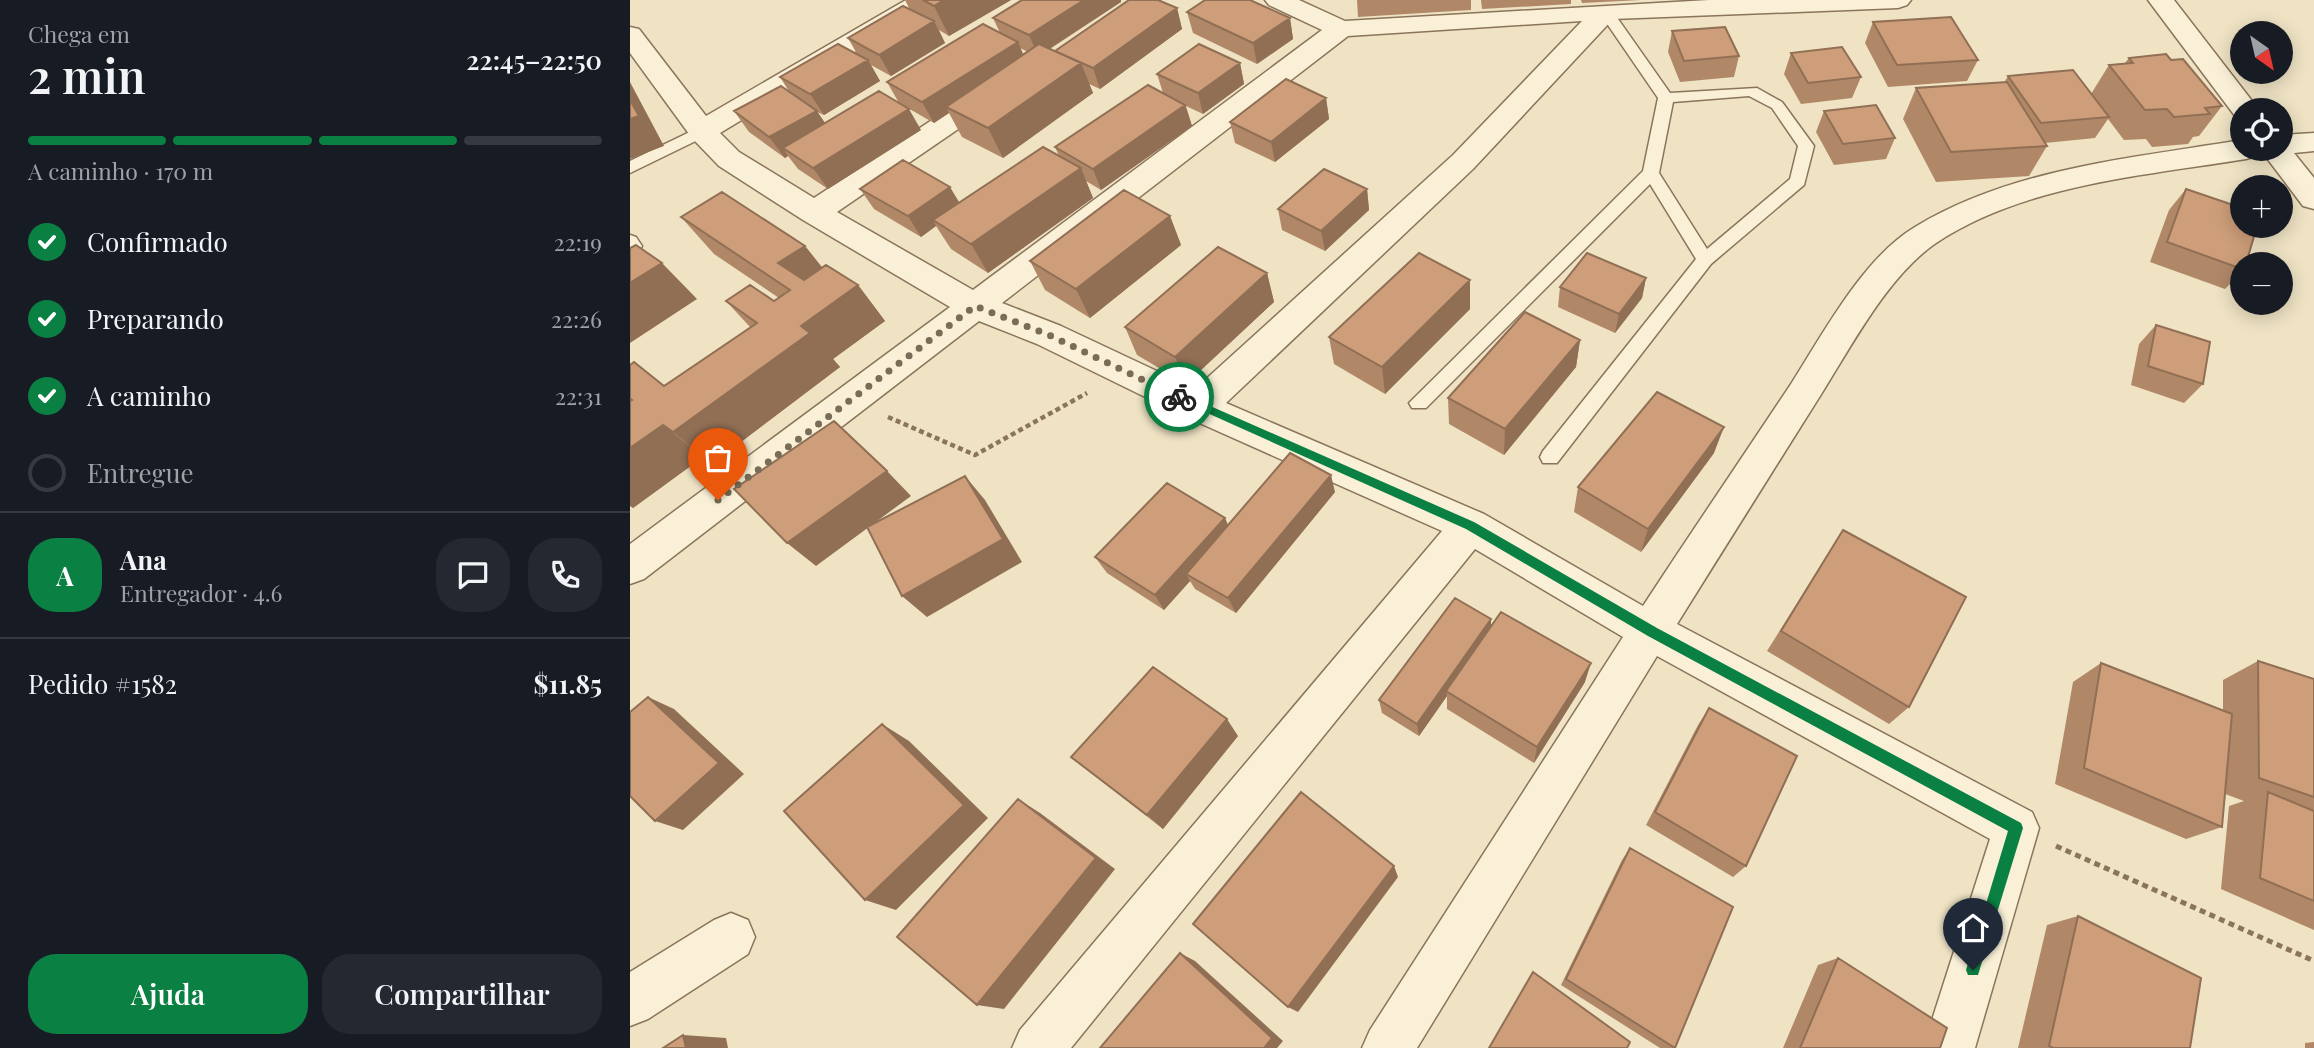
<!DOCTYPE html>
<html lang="pt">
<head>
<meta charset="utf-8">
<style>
	:root { --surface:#171b24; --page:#242831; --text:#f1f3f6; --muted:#9ea1a6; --line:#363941; --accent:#0b8043 }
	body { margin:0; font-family:"Playfair Display",serif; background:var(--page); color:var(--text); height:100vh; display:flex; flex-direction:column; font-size:26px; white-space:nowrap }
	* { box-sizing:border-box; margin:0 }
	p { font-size:23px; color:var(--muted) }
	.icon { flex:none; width:38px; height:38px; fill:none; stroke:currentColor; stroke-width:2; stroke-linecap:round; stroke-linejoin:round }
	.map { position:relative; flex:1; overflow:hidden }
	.side { display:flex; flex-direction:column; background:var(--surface); width:630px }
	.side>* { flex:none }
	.needle { width:46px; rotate:146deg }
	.buttons { position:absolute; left:1600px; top:21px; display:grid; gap:14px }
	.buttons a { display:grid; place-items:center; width:63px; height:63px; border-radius:50%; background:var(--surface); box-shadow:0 4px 18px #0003; font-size:35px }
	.pin { position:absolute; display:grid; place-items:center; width:60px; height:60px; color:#fff; margin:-72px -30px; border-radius:50% 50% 50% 0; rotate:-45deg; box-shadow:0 0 7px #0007 }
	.pin .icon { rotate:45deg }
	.courier { position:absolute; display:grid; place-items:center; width:70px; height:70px; margin:-35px; border:5px solid #0b8043; border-radius:50%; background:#fff; color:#222; box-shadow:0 2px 9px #0007 }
	.head em { font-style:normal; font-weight:600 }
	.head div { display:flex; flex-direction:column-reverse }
	.head { display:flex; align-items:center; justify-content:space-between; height:119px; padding:0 28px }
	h1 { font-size:46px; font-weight:600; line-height:52px }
	.bar { display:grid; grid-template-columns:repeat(4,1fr); gap:10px 7px; align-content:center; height:84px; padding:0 28px }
	.bar i { height:9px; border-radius:5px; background:var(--line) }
	.bar .on { background:var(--accent) }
	.bar p { grid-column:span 4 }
	.line { display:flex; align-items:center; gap:18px; padding:0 28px; border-top:2px solid var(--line) }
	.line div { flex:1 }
	.round { display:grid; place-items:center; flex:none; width:74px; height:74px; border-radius:28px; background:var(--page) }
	ol { padding:0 28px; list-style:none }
	li { display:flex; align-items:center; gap:21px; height:77px }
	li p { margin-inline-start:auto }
	li .icon { padding:7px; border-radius:50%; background:var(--accent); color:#fff; stroke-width:4 }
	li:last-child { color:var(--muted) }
	li i { width:38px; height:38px; border:4px solid var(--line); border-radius:50% }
	.cta { display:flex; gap:14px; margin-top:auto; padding:14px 28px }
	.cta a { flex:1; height:80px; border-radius:28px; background:var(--accent); color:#fff; font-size:28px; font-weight:600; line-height:80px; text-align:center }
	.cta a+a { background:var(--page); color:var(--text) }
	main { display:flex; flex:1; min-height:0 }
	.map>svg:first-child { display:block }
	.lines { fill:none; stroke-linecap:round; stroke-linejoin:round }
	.lane-casing { stroke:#8a745a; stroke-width:3 }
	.street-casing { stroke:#8a745a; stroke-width:3 }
	.path-far1 { stroke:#8a745a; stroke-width:4.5; stroke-dasharray:5 3.5; stroke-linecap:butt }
	.path { stroke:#8a745a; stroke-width:5; stroke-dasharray:6 4.5; stroke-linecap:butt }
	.lane { fill:#f9f0d7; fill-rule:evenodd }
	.street { fill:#f9f0d7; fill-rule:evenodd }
	.wall { fill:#b08868; fill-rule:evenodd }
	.shaded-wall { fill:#906f55 }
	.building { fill:#cd9e79; stroke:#906f55; stroke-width:2 }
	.route { fill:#0b8043 }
	.done { stroke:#796c58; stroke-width:7; stroke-dasharray:0 12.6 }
</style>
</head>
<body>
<main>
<section class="side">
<div class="head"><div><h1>2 min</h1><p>Chega em</p></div><em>22:45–22:50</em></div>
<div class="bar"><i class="on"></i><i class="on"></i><i class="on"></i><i></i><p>A caminho · 170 m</p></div>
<ol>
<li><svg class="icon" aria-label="check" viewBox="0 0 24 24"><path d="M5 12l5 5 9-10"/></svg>Confirmado<p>22:19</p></li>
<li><svg class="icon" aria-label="check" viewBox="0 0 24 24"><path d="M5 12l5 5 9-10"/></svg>Preparando<p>22:26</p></li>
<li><svg class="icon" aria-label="check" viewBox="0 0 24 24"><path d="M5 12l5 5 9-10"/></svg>A caminho<p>22:31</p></li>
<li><i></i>Entregue</li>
</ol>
<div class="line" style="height:126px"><b class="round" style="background:var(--accent);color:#fff">A</b><div><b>Ana</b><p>Entregador · 4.6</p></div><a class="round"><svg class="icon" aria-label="chat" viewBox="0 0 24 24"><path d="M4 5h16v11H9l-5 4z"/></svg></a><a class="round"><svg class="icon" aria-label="phone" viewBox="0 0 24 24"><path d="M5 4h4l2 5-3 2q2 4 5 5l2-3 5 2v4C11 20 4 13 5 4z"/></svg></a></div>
<div class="line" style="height:91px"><div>Pedido #1582</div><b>$11.85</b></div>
<div class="cta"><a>Ajuda</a><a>Compartilhar</a></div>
</section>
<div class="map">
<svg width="1684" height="1048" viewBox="0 0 1684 1048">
	<rect width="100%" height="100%" fill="#efe3c4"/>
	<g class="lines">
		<g class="lane-casing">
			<path id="lane" d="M976,8L981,9L1040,93L1127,88L1152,102L1184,146L1174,185L1081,264L927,463H913L910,457L913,451L1066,259L1020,184L796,408H782L779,403L1013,171L1028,98L969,12ZM1119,96L1142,108L1168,146L1160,179L1077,249L1029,173L1043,102Z
				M72,126L78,127V135L0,173V161Z
				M0,235L6,237L12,246L6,257L0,259Z"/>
		</g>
		<g class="street-casing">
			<path id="street" d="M276,0H307L303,5L90,133L109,152L184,198L355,85L365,82L375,85L379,91L375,97L207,212L343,290L692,30L639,5L635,0H669L715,21L1079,0H1281L1277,5L1268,8L983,19L843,169L596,403L854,514L1013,606C1062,531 1112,458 1161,384C1193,334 1233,258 1285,227C1382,168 1503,158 1612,140V149H1650V135L1684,133V151L1664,153L1684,178V209L1673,206L1630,149L1626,156L1616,159C1513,176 1395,184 1306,243C1255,278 1218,353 1185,404C1139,477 1093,550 1047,624L1402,812L1409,828L1345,1048H1293L1360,839L1027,656L787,1048H732L740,1030L993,637L845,549L441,1048H382L390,1030L812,531L556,417L407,344L349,321L14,579L0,584V544L320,307L173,220L89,166L62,138L0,53V27L9,29L76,116ZM952,21L823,155L565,389L431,326L372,303L718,36Z
				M1518,0H1544L1629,110H1612V118L1605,116Z
				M101,913L118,920L125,937L118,954L18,1019L0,1026V972L84,920Z"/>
		</g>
		<path class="path-far1" d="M258,417L345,455L457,393"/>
		<path class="path" d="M1426,846L1684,961"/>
		<use href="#lane" class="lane"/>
		<use href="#street" class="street"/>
	</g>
	<path class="wall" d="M275,0H381L319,36L309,30L315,43L261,76L241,65L250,81L194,115L187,112L195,123L291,130L198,189L168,169L158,156L155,158L119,132L104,111L160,93L150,77L227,54L218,38L280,10Z
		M727,0H841V10L728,17Z
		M851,0H941V4L852,9Z
		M951,0H1011L952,3Z
		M491,2L420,49L425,51L547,8L552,29L470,89L459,84L463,93L373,158L332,137L319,113L304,123L269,103L257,82L370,33L363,18ZM390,48L398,52L393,55Z
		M557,12L660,18L663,39L627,64L563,33Z
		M1243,22L1348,60L1337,81L1258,87L1235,43Z
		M1042,31L1109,56L1104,77L1050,82L1038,52Z
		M1161,53L1231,77L1222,98L1171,104L1154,74Z
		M1499,58L1541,60L1592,106L1569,136L1563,137L1558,144L1522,147L1516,139L1494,140L1478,119L1465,138L1415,143L1417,146L1399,176L1306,182L1273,119L1286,88L1374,83L1378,76L1461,94L1479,65L1495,63Z
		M610,63L614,84L573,114L556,106L562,126L471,190L456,181L463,198L358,273L321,249L306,226L291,237L244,209L230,189L329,202L429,156L425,147L533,93L527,74Z
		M696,98L699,119L645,162L605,143L600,122Z
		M1194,111L1265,138L1256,159L1204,165L1186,132Z
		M737,189L739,210L695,251L652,230L648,209Z
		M1556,189L1612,264V272L1595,289L1520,262L1539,210Z
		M540,216L551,245L460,318L415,290L400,261Z
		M51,217L175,246L192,268L228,285L255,321L203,359L210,367L82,464L73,457L3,508L0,365L34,386L120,327L96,301H144L149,298L84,254Z
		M637,273L644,302L556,384L507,355L495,327Z
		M1016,278L1012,298L985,333L928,307L930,287Z
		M840,280V309L755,394L704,364L699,337Z
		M1526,325L1573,384L1554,403L1501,385L1509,344Z
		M950,340L946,367L874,455L819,424L818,398Z
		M1084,453L1011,552L944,512L948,487Z
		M705,492L606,613L565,589L560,581L534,610L477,573L465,557L598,525Z
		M1213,530L1279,707L1259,724L1137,651Z
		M861,626L955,682L904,763L817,709V696L789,736L752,713L749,700Z
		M1628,661L1684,679V930L1591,889L1599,806L1614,801L1595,794L1592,827L1556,839L1425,784L1443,682L1471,663L1593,711V680Z
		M1079,708L1116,866L1103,877L1016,825L1068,725Z
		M608,736L533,829L441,757Z
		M1000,848L1045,1048H1030L931,985L992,860Z
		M1448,916L1560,1048H1388L1417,925Z
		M1208,958L1310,1048H1153L1188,965Z
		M1684,1042V1048H1675V1043Z"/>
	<path class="shaded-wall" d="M314,0H381L319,36L304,6Z
		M454,0H491V2L408,56L399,35Z
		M547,8L552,29L470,89L463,68Z
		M660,18L663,39L627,64L623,43Z
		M304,21L315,43L261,76L249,55Z
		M388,42L397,63L316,107L319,113L304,123L292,102Z
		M238,60L250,81L194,115L180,94Z
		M451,63L463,93L373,158L358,128Z
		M610,63L614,84L573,114L568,93Z
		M0,82L34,146L0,159Z
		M696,98L699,119L645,162L641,142Z
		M555,105L562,126L471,190L463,169Z
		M279,109L291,130L198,189L183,168Z
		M187,111L201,132L153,148L158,156L155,158L139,137Z
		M451,168L463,198L358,273L341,244Z
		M320,187L332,207L303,220L306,226L291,237L278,216Z
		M737,189L739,210L695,251L691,231Z
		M540,216L551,245L460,318L446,289Z
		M175,246L204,282L179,299L148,263Z
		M32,263L67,299L0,343V283Z
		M637,273L644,302L556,384L545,357Z
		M1016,278L1012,298L985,333L989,314Z
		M840,280V309L755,394L752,367Z
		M228,285L255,321L203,359L210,367L82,464L43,432L171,326Z
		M950,340L946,367L874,455L875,429Z
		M33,425L73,457L3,508L0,506V448Z
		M1094,427L1084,453L1011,552L1018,529Z
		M257,471L281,496L186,566L157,543Z
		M701,475L705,492L606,613L598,598Z
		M335,476L355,500L392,562L297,617L272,596Z
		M595,518L602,534L556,574L560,581L534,610L525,595Z
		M861,619V633L816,691L817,696L789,736L787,724Z
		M961,663L955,682L904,763L907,747Z
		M18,697L44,709L114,774L53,830L25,821Z
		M597,719L608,736L533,829L517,815Z
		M252,724L279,741L358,818L266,910L235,900Z
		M388,799L410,813L485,869L374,1009L347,1005Z
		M764,866L768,877L668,1012L658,1007Z
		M550,953L565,961L653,1041L647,1048H634Z
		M53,1035L96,1038L98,1048H56Z"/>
	<path class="building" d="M293,0H314L304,6Z
		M392,0H454L399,35L363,18Z
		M499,0H528L547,8L463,68L425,51Z
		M575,0H620L660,18L623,43L557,12Z
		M273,6L304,21L249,55L218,38Z
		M1321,17L1348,60L1267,65L1243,22Z
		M353,24L388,42L292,102L257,82Z
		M1095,27L1109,56L1054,61L1042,31Z
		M208,44L238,60L180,94L150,77Z
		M409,44L451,63L358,128L316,107Z
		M569,44L610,63L568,93L527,74Z
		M1212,47L1231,77L1178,83L1161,53Z
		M1536,54L1541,60L1553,59L1592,106L1575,108L1580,114L1544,117L1537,109L1515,110L1479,65L1503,63L1499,58Z
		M1443,70L1479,117L1411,123L1378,76Z
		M656,79L696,98L641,142L600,122Z
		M1377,82L1417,146L1321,152L1286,88Z
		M518,85L555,105L463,169L425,147Z
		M151,86L187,111L139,137L104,111Z
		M249,91L279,109L183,168L153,148Z
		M0,100L9,116L0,119Z
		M1246,105L1265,138L1213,144L1194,111Z
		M413,147L451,168L341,244L303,220Z
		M273,160L320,187L278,216L230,189Z
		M694,169L737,189L691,231L648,209Z
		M1556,189L1612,208V226H1627L1616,264H1612V269L1537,242Z
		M494,190L540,216L446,289L400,261Z
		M92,192L175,246L148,263L174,280L196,265L228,285L171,326L180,333L43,432L33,425L0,448V401L2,400L0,398V365L4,362L34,386L127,323L96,301L120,285L144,301L160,290L51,217Z
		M6,245L32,263L0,283V248Z
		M588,247L637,273L545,357L495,327Z
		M789,253L840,280L752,367L699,337Z
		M957,253L1016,278L989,314L930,287Z
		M895,312L950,340L875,429L818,398Z
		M1526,325L1580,342L1573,384L1518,366Z
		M1027,392L1094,427L1018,529L948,487Z
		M204,421L257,471L157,543L104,489Z
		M660,453L701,475L598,598L556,574Z
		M335,476L373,539L272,596L237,527Z
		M537,483L595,518L525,595L465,557Z
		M1213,530L1336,597L1279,707L1151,631Z
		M825,598L861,619L787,724L749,700Z
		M871,612L961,663L907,747L816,691Z
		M1628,661L1684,679V797L1629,778Z
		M1471,663L1602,714L1592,827L1454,768Z
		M523,667L597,719L517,815L441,757Z
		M18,697L89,763L25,821L0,796V712Z
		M1079,708L1167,756L1116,866L1025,812Z
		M252,724L334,805L235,900L154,811Z
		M671,792L764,866L658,1007L563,924Z
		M1638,792L1684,811V901L1630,878Z
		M388,799L466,858L347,1005L267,937Z
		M1000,848L1103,907L1045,1048L936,979Z
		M1448,916L1571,978L1560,1048H1423L1419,1046Z
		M550,953L642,1038L634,1048H470Z
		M1208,958L1317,1028L1310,1048H1170Z
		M903,972L1000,1042L997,1048H859Z
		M53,1035L56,1048H33Z"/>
	<path class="route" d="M546,394H553L844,522L1027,628L1391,823L1393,828L1348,975H1338L1336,970L1378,831L1018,636L836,529L546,399Z"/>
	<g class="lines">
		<path class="done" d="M88,500L345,306L419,335L549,397"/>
	</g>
</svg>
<div class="buttons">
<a><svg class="needle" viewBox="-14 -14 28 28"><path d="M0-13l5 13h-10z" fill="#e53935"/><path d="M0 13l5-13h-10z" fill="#9ea1a6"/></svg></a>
<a><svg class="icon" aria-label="locate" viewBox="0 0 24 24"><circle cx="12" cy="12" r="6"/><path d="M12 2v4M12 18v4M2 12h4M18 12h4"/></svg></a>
<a>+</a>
<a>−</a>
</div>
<div class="pin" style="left:88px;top:500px;background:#ea580c"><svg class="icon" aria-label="bag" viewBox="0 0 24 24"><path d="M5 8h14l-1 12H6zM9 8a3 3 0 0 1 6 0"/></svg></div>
<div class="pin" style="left:1343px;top:970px;background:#1f2937"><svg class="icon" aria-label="home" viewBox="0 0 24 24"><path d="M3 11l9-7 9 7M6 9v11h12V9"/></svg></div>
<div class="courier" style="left:549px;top:397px"><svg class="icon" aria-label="bike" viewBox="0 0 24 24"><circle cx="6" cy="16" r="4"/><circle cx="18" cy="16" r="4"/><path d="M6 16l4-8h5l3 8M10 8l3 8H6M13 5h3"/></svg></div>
</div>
</main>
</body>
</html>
